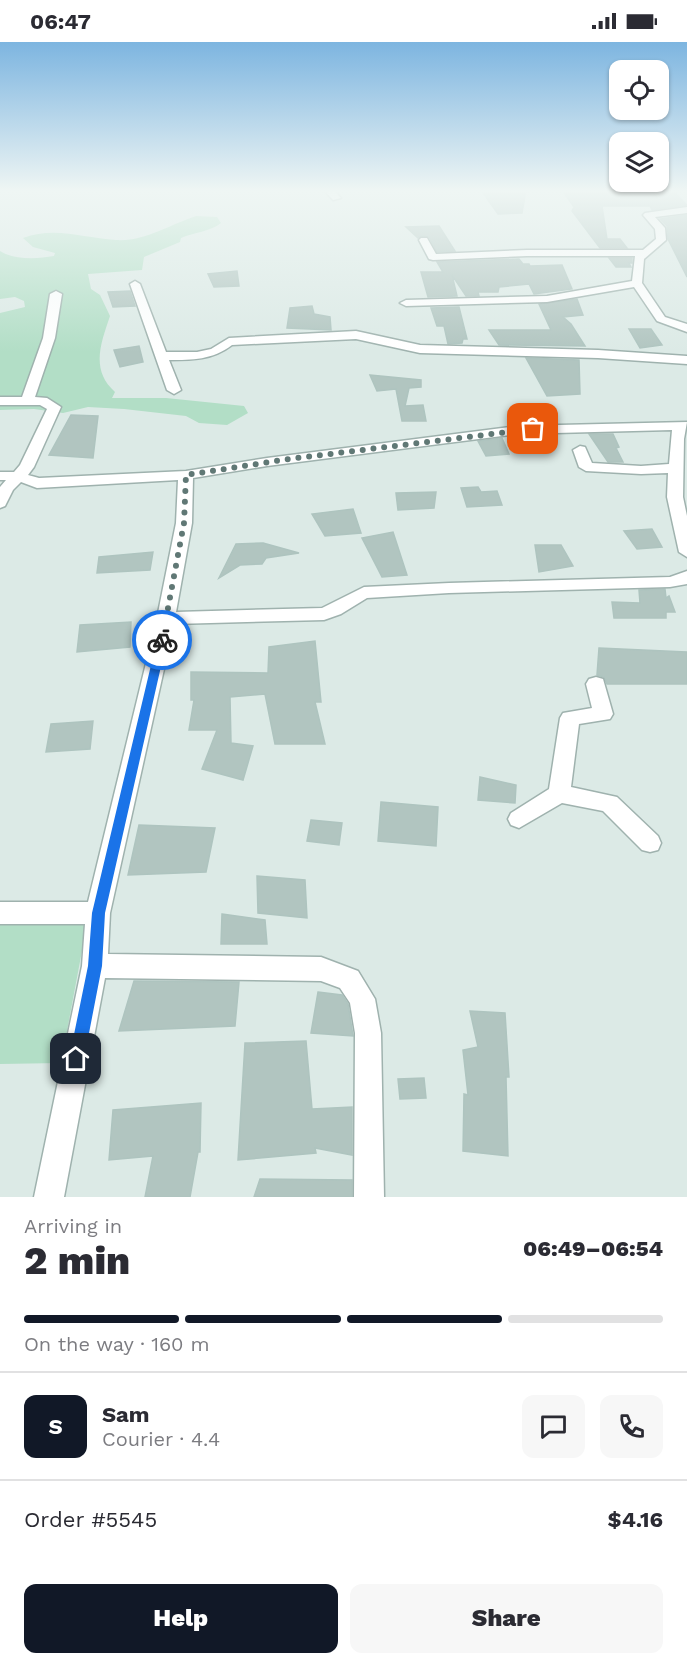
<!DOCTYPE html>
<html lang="en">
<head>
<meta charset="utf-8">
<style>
	:root { --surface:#fff; --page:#f7f7f7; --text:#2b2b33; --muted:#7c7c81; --line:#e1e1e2; --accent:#111827 }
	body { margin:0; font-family:"Work Sans",sans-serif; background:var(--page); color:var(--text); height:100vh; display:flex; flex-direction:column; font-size:22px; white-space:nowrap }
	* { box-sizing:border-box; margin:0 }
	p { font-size:20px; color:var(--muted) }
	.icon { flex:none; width:33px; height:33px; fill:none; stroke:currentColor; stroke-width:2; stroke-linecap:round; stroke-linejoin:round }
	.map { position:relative; height:1155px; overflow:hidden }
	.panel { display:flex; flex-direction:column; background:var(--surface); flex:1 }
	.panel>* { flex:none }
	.tools { position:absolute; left:609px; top:18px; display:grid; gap:12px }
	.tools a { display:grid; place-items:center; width:60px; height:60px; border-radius:12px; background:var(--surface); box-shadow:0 2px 4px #0004; font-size:30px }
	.pin { position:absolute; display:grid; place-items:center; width:51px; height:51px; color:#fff; margin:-26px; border-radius:12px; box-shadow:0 3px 9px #0006 }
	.courier { position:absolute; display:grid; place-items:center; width:60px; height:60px; margin:-30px; border:4px solid #1a73e8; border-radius:50%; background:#fff; color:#222; box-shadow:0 2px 8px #0007 }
	.overview em { font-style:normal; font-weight:800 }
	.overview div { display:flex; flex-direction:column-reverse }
	.overview { display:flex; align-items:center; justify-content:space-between; height:102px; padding:0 24px }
	h1 { font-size:39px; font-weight:800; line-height:45px }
	.bar { display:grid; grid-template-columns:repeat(4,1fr); gap:9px 6px; align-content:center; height:72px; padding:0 24px }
	.bar i { height:8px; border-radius:4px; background:var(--line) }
	.bar .on { background:var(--accent) }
	.bar p { grid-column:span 4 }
	.line { display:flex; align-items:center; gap:15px; padding:0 24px; border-top:2px solid var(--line) }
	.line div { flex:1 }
	.round { display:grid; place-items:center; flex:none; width:63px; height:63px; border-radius:12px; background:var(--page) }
	.cta { display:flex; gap:12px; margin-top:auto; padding:12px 24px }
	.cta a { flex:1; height:69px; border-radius:12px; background:var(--accent); color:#fff; font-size:24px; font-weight:800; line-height:69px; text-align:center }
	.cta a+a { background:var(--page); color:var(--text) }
	.status { display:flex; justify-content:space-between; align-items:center; height:42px; padding:0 30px; background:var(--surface); direction:ltr }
	.status svg { height:16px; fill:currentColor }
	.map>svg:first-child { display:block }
	.green { fill:#b2dec6 }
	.building { fill:#b1c5c0; stroke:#aec4bf; stroke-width:1.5 }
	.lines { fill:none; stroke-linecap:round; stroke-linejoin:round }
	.minor-casing { stroke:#9fb2ae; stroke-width:3 }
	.minor { fill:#fff; fill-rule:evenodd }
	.route { fill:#1a73e8 }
	.done { stroke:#607875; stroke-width:6; stroke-dasharray:0 10.8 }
</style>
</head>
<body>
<div class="status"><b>06:47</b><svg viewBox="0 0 49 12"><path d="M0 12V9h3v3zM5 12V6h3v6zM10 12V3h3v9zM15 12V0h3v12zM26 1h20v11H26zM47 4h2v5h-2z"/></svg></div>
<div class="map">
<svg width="687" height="1155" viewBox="0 0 687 1155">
	<rect width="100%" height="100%" fill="#dceae6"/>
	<path class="green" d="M196,174L217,175L221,181C210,190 194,190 181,196L180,200L144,215L142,228L88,232L91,247L100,253L110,274C101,301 90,328 115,350L112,356H166L244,364L248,371L227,383L199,381L186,374L124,367L88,365L63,371L34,367L0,368V271L25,265L24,259L15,255L0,257V209C14,218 37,217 54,214L55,211L33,205L23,196C55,184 83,196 116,198C144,200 169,183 196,174Z
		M0,881L87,882L61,1021L0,1022Z"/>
	<path class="building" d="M481,148H526L522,171L498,172Z
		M562,148H672L687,163L652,168L650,164H602L607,197H620L627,206H600L572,169L574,165Z
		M687,173V235L668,197L667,184L660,177Z
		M439,184L455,209L437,210L429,195L421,194L418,196L406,185Z
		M609,216H632V221H629L631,225H616Z
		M519,217L523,222H529L530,224L562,223L572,247L534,252L529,242L499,245L498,250H478L479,254H466L452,233L457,254L428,255L421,230H443L437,220Z
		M237,229L239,244L214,245L208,232Z
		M130,249L135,264L113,265L108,250Z
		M577,257L583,273L563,275L571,282L585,304L499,303L489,288H551L539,262Z
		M312,264L314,272L330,275L331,288L287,286L290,266Z
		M459,265L467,297H463L462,301L448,302L444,284H437L431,266Z
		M629,287H651L662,303L640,306Z
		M139,304L143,320L120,325L114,308Z
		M526,316L579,318L580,352L547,354Z
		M370,333L421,338V345L409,346L405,364L423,363L426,379H402L396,347L377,349Z
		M71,373L98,374L93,416L49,413Z
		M589,392H613L619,405L616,406L623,420H608Z
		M502,396L509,412L486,414L478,399Z
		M478,445L481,450L497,449L502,463L467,465L461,446Z
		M436,450L434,466L398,468L396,451Z
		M353,467L361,491L325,494L312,472Z
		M652,487L662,505L637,507L624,489Z
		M393,490L407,533L382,535L362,496Z
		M263,501L299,511L266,516L262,522L240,523L219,536L236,502Z
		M535,503H561L573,524L539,530Z
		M153,510L150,528L97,531L99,515Z
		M665,547L666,556L669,554L675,570H666V576H614L612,560L640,561L639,548Z
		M131,580L130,605L77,610L80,583Z
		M315,599L321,660H315L325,702H275L265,652L230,655L231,701L253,704L243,738L202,727L217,688H189L194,658H191V630L268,631L269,605Z
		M599,606L687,610V642H607L604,635L597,633Z
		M93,679L90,707L46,710L51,682Z
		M480,735L516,743L515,761L478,758Z
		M381,760L438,765L436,804L378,799Z
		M311,778L342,781L339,803L307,799Z
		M139,783L215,786L206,830L128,833Z
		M257,834L305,838L307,876L258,871Z
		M222,872L265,878L267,902H221Z
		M134,939L239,940L235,984L119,989Z
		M318,950L342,953L348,962L353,994L311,991Z
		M470,969L505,971L509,1035H506L508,1114L463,1109L464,1052L468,1053L463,1008L478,1005Z
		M306,999L312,1067L352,1065V1113L315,1106L316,1111L238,1118L245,1001Z
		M424,1036L426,1056L400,1057L398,1037Z
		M201,1061L200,1110H198L190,1155H145L153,1114L109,1118L113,1068Z
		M260,1137L352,1138V1155H254Z"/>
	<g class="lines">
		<g class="minor-casing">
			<path id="minor" d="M324,148H333L341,156L333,158Z
				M687,165V171L655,175L665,186L666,198L644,217L642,241L665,275L687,282V290L657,279L634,245L547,260L406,264L400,261L406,258L547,254L632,239L635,214H527L433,218L429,217L419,198L421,196H427L436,212L527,208H643L656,197L655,187L643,173L645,171Z
				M135,239L140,242L166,310H197L211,307L229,296L356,289L420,303L598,308L687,314V322L598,316L420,311L356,297L232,303C212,318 193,318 169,318L181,348L174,352L167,348L130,242Z
				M56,249L62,252L55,296L35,355L47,356L61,365L34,425L28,433L39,436L186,429L267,416L517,384L687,380L684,397L683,455L687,474V515L679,510L667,455L668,431L641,432L586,429L579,425L573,408L580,404L585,405L592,421L641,424L669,422L672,388L517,392L267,424L193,436L192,481L176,570L322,566L364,545L449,541L670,535L687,529V542L670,545L449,551L367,556L341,572L324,578L174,582L110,871L108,912L321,915L358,929L375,957L381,991L384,1155H354L355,991L350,961L340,946L321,939L105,936L64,1155H34L82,924L85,882H0V860H88L157,576L176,481L178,438L37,446L21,440L13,448L5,464L0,466V445L6,438H0V430H14L20,423L47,367L40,363H0V355H22L43,296L50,252Z
				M596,635L603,637L613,672L610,677L579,682L571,745L617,755L658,794L661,801L658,808L650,810L642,808L603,769L562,761L519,786L511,783L508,777L511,771L549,747L560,676L563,671L592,666L586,642L589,637Z"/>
		</g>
		<use href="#minor" class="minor"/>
	</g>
	<linearGradient id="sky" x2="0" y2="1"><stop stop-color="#7db5e0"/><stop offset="0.48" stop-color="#eff6f4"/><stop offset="1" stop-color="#eff6f4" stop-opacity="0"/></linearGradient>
	<rect width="687" height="310" fill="url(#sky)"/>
	<path class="route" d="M162,595L167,598L105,871L102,924L84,1017L82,1022L76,1024L71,1022L69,1017L88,924L92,871L157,598Z"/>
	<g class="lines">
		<path class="done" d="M162,598L184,481L186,433L289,417L533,387"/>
	</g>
</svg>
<div class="tools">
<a><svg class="icon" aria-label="locate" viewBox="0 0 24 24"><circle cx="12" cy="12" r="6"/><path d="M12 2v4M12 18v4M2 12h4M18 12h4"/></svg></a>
<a><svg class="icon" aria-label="layers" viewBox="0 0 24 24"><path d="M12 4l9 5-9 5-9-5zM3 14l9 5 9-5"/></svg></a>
</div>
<div class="pin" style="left:533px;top:387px;background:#ea580c"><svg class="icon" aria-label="bag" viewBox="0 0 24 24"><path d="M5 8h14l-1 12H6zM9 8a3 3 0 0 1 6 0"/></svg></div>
<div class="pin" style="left:76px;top:1017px;background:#1f2937"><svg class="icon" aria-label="home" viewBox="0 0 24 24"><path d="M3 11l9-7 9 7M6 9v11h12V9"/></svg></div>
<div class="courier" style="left:162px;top:598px"><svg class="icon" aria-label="bike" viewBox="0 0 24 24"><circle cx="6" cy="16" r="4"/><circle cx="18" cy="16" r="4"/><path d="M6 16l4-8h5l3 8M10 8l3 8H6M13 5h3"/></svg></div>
</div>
<section class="panel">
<div class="overview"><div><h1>2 min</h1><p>Arriving in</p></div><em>06:49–06:54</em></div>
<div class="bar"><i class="on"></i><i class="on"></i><i class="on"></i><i></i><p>On the way · 160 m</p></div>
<div class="line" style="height:108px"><b class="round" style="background:var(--accent);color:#fff">S</b><div><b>Sam</b><p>Courier · 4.4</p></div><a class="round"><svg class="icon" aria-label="chat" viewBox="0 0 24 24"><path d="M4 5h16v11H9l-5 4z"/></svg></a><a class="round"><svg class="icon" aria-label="phone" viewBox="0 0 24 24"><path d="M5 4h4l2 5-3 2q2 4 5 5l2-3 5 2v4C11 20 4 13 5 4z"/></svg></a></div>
<div class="line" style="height:78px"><div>Order #5545</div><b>$4.16</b></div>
<div class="cta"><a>Help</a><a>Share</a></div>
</section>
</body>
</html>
